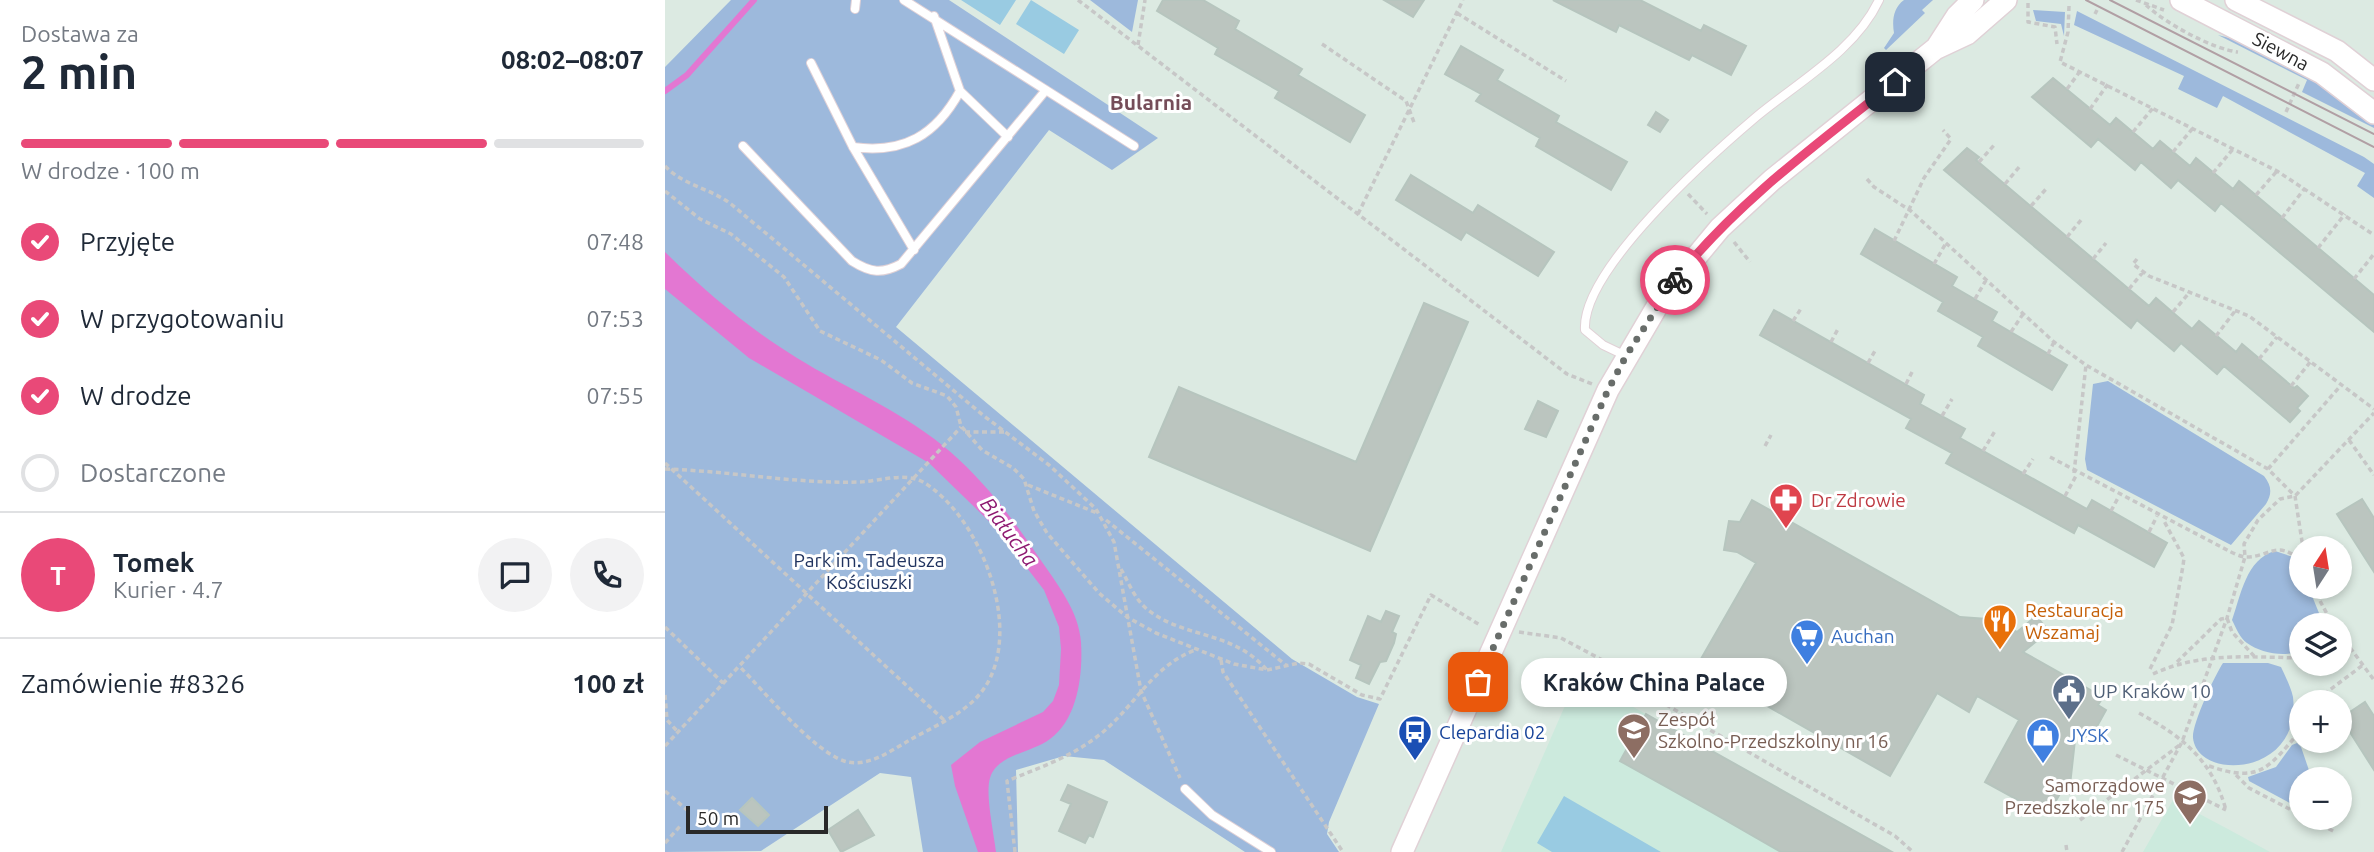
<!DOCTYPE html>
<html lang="pl">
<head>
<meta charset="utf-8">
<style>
	:root { --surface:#fff; --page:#f2f2f3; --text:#1f2937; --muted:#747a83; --line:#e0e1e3; --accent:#e94978 }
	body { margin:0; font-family:Ubuntu,sans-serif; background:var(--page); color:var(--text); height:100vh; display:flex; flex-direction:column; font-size:26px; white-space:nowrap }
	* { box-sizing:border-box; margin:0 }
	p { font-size:23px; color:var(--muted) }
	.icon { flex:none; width:38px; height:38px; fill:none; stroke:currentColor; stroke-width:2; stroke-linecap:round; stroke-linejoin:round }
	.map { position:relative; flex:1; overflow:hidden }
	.drawer { display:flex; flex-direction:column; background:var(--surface); width:665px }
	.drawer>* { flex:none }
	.needle { width:46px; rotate:12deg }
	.buttons { position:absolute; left:1624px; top:536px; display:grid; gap:14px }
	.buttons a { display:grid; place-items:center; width:63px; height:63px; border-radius:50%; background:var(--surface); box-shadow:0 4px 10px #0003; font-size:35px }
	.scale { position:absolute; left:21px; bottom:18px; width:142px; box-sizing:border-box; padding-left:7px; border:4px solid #292929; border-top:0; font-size:19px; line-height:24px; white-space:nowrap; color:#292929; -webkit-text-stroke:5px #fff; paint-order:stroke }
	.pin { position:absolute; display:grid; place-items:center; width:60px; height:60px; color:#fff; margin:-30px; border-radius:14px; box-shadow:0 4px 10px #0006 }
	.courier { position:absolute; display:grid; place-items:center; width:70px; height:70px; margin:-35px; border:5px solid #e94978; border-radius:50%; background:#fff; color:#222; box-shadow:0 2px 9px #0007 }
	.bubble { position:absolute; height:49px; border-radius:24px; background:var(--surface); box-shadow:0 4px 10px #0003; font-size:23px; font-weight:700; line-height:49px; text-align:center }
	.overview em { font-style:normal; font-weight:700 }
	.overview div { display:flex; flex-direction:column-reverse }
	.overview { display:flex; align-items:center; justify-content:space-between; height:119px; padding:0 21px }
	h1 { font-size:46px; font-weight:700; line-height:52px }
	.bar { display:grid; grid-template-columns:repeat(4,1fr); gap:10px 7px; align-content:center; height:84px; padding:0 21px }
	.bar i { height:9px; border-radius:5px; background:var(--line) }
	.bar .active { background:var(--accent) }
	.bar p { grid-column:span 4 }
	.line { display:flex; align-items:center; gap:18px; padding:0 21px; border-top:2px solid var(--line) }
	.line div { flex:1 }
	.round { display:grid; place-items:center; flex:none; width:74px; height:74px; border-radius:37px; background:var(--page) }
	ol { padding:0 21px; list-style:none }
	li { display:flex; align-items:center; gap:21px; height:77px }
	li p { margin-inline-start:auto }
	li .icon { padding:7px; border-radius:50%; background:var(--accent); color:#fff; stroke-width:4 }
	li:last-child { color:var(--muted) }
	li i { width:38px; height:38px; border:4px solid var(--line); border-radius:50% }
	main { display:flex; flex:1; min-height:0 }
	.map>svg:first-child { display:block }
	.education { fill:#cceadd }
	.green { fill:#9db9dc }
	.pitch { fill:#99cbe2 }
	.water { fill:#e377d2 }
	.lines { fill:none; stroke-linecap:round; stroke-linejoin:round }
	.stream { stroke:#e377d2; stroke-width:6 }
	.building { fill:#bbc5bf; stroke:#b6c5be; stroke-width:2 }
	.lane-casing { stroke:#e0d1d6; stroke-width:10 }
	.secondary-casing { stroke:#e0d1d6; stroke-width:24 }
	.path { stroke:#c7c7c7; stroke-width:3.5; stroke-dasharray:5 3.5; stroke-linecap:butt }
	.lane { stroke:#fff; stroke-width:8 }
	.secondary { stroke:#fff; stroke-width:21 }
	.tram { stroke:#b19fa4; stroke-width:2 }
	.done { stroke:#686d6a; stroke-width:7; stroke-dasharray:0 12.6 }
	.route { stroke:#e94978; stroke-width:9 }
	.labels { text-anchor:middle; stroke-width:6; stroke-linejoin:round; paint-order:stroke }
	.street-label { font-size:19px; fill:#292929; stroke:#fff }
	.health-label { font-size:19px; fill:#be3a42; stroke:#fff; text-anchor:start }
	.park-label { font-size:19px; fill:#20335f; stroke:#fff }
	.food-label { font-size:19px; fill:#c56008; stroke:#fff; text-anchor:start }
	.shop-label { font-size:19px; fill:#366cbe; stroke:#fff; text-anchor:start }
	.service-label { font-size:19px; fill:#4e5e75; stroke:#fff; text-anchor:start }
	.education-label { font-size:19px; fill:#785e54; stroke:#fff; text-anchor:start }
	.transit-label { font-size:19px; fill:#164399; stroke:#fff; text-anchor:start }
	.neighbourhood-label { font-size:21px; font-weight:bold; fill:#754d59; stroke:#fff }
	.water-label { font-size:21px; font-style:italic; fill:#8d1971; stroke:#fff }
</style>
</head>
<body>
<main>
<section class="drawer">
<div class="overview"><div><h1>2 min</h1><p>Dostawa za</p></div><em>08:02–08:07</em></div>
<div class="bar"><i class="active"></i><i class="active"></i><i class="active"></i><i></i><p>W drodze · 100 m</p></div>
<ol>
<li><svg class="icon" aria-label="check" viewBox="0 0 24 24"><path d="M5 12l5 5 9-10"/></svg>Przyjęte<p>07:48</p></li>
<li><svg class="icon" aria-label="check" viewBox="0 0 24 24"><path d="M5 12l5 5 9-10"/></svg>W przygotowaniu<p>07:53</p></li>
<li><svg class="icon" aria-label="check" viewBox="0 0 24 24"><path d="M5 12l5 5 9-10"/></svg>W drodze<p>07:55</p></li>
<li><i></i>Dostarczone</li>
</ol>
<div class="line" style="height:126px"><b class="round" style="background:var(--accent);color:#fff">T</b><div><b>Tomek</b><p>Kurier · 4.7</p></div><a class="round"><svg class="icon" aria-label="chat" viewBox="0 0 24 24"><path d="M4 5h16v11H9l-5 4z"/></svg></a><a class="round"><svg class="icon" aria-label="phone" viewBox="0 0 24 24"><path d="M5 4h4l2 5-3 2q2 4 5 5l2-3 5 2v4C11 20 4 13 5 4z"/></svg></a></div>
<div class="line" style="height:91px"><div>Zamówienie #8326</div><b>100 zł</b></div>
</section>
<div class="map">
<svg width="1709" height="852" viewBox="0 0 1709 852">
	<rect width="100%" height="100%" fill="#dceae2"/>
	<path class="education" d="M913,676L1211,843L1206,852H836Z
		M1508,800L1561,828L1605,852H1478Z"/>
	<path class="green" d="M66,0H284L493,138L447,170L384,130L231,327L627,659L692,697L714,704L664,822L662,834L674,852H580L439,760L399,756L351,770L353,852H258L246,777L215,773L96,851L0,852V67Z
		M425,0H473L467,32Z
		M1239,0H1268L1257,10L1260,13L1221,50L1219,48L1229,33C1227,21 1228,8 1239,0Z
		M1368,10L1400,12L1399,36L1396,24L1371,21Z
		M1412,11L1699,157L1709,164V198L1692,186L1700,173L1558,96L1552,108L1513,89L1519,76L1409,25Z
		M1553,35L1591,45L1655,80L1709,123V128L1637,92L1642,80Z
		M1443,381L1599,476C1607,486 1607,494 1601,504L1566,545L1422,470L1420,459L1428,384Z
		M1610,551L1628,557L1636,566V586H1643L1656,618V625H1636V650C1622,658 1595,653 1582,643C1575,638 1571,628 1567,620C1576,595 1581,559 1610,551Z
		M1558,663H1603L1616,667C1620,676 1626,687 1628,697C1637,776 1533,782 1528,738C1527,724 1550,675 1558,663Z
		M1632,743L1636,747L1647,779H1636V809L1584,781L1583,777L1611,767L1627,745Z"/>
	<path class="pitch" d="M296,0H351L335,25Z
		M366,0L414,30L399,54L351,24Z
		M899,796L996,852H887L872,843Z"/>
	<path class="water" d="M0,252C41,292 83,328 132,358C179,387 234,410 277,445C318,478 348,519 377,562C393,585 414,612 416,642C418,674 413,719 385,739C367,753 332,754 325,778C320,794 329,834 331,852H313L290,786L286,765L315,742L378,712L388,701L394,685L396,649L394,627L379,590L331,528L264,463L84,358L0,289Z"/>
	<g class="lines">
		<path class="stream" d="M0,91L22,75L89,0"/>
	</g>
	<path class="building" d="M498,0H538L574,21L570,29L637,69L633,75L700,115L685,142L610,98L614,91L550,54L553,48L492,11Z
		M719,0H759L748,17Z
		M888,0H975L1036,31L1039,25L1081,46L1066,75L1027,55L1024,60L954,25L951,32Z
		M796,46L838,70L832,80L894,116L891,122L962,162L946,190L871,146L875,138L811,101L816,94L780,74Z
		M1388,78L1445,125L1451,118L1488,149L1495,141L1525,166L1531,158L1568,189L1574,181L1709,295V332L1556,203L1550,211L1513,180L1506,188L1476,162L1470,170L1433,139L1426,147L1367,97Z
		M991,112L1003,120L995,132L983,125Z
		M1302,148L1314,157L1311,160L1484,306L1491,298L1527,329L1534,321L1571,352L1577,344L1629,388L1632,386L1643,396L1632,408L1635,411L1625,422L1559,366L1552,374L1516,343L1509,351L1472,320L1466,328L1279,170Z
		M746,175L808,213L813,205L889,252L873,276L801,232L796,240L731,200Z
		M1210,229L1292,277L1287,286L1332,312L1327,321L1402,365L1387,390L1313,346L1318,337L1273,311L1278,302L1196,254Z
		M759,303L803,322L705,551L484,457L514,387L691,462Z
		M1109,310L1259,395L1255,404L1300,429L1295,438L1422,509L1427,500L1502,543L1489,567L1413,525L1409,533L1281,463L1287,453L1241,428L1246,419L1095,335Z
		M873,401L893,411L881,437L860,429Z
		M1697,499L1709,518V572L1672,514Z
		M1087,500L1295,617L1323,619L1352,632L1371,616L1384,631L1358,652L1438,697L1433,705L1441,710L1425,739L1411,731L1404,794L1396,792L1382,816L1320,782L1354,720L1312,696L1304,712L1272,693L1225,776L1032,666L1091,563L1072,552L1059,550L1064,521L1075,522Z
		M721,611L734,616L727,632L731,634L729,643L721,661L715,662L704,684L691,678L696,665L685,660L703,616L716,622Z
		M1700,702L1709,716V770L1676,718Z
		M981,714L1227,852H1116L1048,813L955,761Z
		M403,785L442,802L428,837L424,835L420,843L394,831L406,804L396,800Z
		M87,798L104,815L93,826L75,810Z
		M193,810L209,835L176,852L163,830Z"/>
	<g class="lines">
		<g class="lane-casing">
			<path id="lane" d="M239,0L469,146
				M190,9L191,0
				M269,16L295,91L343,137
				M146,63L188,147L249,250
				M78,146L187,261C206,273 217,274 236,264L381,90
				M188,147C239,154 271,135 295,91
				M961,356L938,345L920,330C916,270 1045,156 1091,117C1133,82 1190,51 1214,0
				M520,789L547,815L606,852"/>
		</g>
		<g class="secondary-casing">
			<path id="secondary" d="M1516,0L1657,73L1709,113
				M1571,0L1672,51L1709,80
				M1272,47L1292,16L1308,0
				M737,852L943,390L997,298L1055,228L1107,180L1270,49L1302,34L1341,0"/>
		</g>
		<path class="path" d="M413,0L902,374L927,384
			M1471,0L1499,10
			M1363,3V22L1390,27L1392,44
			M1481,5C1500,23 1547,49 1573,52
			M1404,6L1403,32L1395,62L1612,171L1709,235
			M792,13L901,81
			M1430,14L1432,10
			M657,44L741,101L750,125
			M473,45L480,0
			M1402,89L1416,70
			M1425,109L1443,84
			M1621,112L1634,83
			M1468,132L1488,108
			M1508,152L1528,128
			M1314,162L1330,144
			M0,166C19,186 45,188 66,204L319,416L384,465L431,509L449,542L476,691L515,778
			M1548,173L1568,149
			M1202,179L1209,187L1246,211L1389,342L1421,365L1603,469L1630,496L1638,548
			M1340,184L1355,166
			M0,191L35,219L66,234L119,277L155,331L216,360L247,383L282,396L291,407L296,426L317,450L348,468L359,479L369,511L382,533L434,593L462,617L491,633L569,664L602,670L634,663L644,664L697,695L715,699L766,595L815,625
			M1023,194L1042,214
			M1591,195L1612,171
			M1366,206L1381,189
			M693,214L798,0
			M1617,218L1640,188
			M1402,237L1416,220
			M1229,241L1259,178L1286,139L1278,130
			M1069,242L1085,262
			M1653,248L1680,214
			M1428,259L1441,243
			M1472,259L1468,264L1484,276L1584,316L1709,409
			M1269,264L1281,243
			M1689,279L1709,254
			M1464,289L1478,272
			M1310,299L1321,280
			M1508,312L1524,293
			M1128,321L1137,307
			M1346,332L1358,314
			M1551,336L1570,311
			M1166,342L1174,327
			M1383,354L1389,342
			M1594,359L1612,337
			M1203,363L1211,349
			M1241,384L1248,370
			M1626,386L1646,361
			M1277,416L1287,399
			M300,432H340
			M1684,440L1709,475
			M1100,446L1106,435
			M1318,451L1330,431
			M1385,457L1564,551C1568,553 1576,557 1581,557C1605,557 1612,539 1636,561
			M0,463L279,720
			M0,469C65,471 131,484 195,482C215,481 240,472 258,482C315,516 359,628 320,687C303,713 269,726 243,741C224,752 202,768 179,761C147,750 99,691 74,666
			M1603,469L1677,384
			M1409,473L1421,365
			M1358,474L1368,459
			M363,485L432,513
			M1400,496L1412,474
			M1446,511L1454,496
			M441,520L622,666
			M1484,532L1492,516
			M456,569C464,583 470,600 483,610C520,639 567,630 602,670
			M1647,586L1668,625
			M0,627L58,683
			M854,632L896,638L986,686L991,699L1230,836L1248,852
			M1675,634L1709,680
			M556,660L558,672L678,852
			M1512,662L1556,619L1562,618L1567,632L1589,656
			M1485,669L1507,625L1518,566L1519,558L1499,521
			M1488,674C1534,652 1587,657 1636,658
			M0,695L2,720L13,732
			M1655,702L1662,692L1698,665
			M1474,713C1518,737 1547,760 1561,810
			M0,746L296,427
			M1451,755L1561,810
			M1544,766C1596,784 1604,767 1636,730
			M1571,775L1584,788L1636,815
			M0,791L22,810
			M1641,817L1670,832
			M1415,820L1516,744
			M0,843L17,824
			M1401,845L1402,852
			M350,852L342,781C376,767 409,756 438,732C471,704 488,666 530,650
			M1457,852L1517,742L1562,618L1580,557L1579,544L1593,520L1615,499L1630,496L1709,413"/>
		<use href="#lane" class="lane"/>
		<use href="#secondary" class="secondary"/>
		<path class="tram" d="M1421,0L1709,147
			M1445,0L1709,134"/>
	</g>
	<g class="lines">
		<path class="done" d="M813,682L943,390L961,356L1010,280"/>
		<path class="route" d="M1010,280C1072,202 1152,144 1230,82"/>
	</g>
	<defs>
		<g id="pharmacy-pin" transform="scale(1.75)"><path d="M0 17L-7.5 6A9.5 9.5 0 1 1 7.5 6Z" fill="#e0444e" stroke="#fff"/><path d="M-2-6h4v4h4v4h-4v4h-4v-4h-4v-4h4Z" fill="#fff"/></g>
		<g id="restaurant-pin" transform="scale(1.75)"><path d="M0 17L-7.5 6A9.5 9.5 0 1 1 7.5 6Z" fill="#e8710a" stroke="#fff"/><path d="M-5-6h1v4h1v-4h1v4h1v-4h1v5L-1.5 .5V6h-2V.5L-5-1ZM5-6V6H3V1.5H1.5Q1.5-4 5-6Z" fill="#fff"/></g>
		<g id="supermarket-pin" transform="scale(1.75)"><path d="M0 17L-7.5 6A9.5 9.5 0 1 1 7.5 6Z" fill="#3f7fe0" stroke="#fff"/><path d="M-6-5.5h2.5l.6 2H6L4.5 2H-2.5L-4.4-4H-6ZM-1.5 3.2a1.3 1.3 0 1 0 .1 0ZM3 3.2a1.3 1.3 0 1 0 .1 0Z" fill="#fff"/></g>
		<g id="civic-pin" transform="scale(1.75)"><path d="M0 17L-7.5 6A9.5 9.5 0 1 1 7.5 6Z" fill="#5c6f8a" stroke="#fff"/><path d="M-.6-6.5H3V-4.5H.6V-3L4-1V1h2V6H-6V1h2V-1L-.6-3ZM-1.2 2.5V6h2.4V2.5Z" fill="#fff"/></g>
		<g id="school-pin" transform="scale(1.75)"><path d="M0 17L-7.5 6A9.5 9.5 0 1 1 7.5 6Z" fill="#8d6e63" stroke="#fff"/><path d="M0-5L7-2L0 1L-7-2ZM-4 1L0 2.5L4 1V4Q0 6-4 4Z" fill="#fff"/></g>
		<g id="bus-pin" transform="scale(1.75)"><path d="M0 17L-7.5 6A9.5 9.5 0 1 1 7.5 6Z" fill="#1a4fb4" stroke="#fff"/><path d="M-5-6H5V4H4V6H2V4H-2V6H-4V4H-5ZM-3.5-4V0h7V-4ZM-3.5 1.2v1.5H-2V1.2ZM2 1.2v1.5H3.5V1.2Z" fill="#fff"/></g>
		<g id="shop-pin" transform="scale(1.75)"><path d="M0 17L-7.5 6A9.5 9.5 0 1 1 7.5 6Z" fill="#3f7fe0" stroke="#fff"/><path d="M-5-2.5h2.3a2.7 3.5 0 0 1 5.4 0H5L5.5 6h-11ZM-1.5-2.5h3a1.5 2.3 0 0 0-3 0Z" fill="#fff"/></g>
	</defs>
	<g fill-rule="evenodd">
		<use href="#pharmacy-pin" x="1121" y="500"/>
		<use href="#restaurant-pin" x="1335" y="621"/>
		<use href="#supermarket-pin" x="1142" y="636"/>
		<use href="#civic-pin" x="1404" y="691"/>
		<use href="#school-pin" x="969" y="730"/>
		<use href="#bus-pin" x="750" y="732"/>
		<use href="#shop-pin" x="1378" y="735"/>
		<use href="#school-pin" x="1525" y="796"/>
	</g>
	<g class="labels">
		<g class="street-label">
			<text transform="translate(1616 51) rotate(28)" y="7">Siewna</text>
		</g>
		<g class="health-label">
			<text x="1146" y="507">Dr Zdrowie</text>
		</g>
		<g class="park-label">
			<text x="204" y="567">Park im. Tadeusza<tspan x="204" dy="22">Kościuszki</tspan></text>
		</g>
		<g class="food-label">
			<text x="1360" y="617">Restauracja<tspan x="1360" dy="22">Wszamaj</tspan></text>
		</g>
		<g class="shop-label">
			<text x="1166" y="643">Auchan</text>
			<text x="1402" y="742">JYSK</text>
		</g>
		<g class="service-label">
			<text x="1428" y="698">UP Kraków 10</text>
		</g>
		<g class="education-label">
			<text x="993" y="726">Zespół<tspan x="993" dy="22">Szkolno-Przedszkolny nr 16</tspan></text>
			<text x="1500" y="792" text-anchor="end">Samorządowe<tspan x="1500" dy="22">Przedszkole nr 175</tspan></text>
		</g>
		<g class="transit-label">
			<text x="774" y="739">Clepardia 02</text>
		</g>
		<g class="neighbourhood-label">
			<text x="486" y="110">Bularnia</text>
		</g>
		<g class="water-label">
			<text transform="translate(344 532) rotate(53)" y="7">Białucha</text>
		</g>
	</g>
</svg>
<div class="buttons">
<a><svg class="needle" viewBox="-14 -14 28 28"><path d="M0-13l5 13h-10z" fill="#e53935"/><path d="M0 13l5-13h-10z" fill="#747a83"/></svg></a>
<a><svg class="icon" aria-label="layers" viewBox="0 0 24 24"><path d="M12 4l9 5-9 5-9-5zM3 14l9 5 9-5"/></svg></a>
<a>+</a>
<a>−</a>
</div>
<div class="scale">50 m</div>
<div class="pin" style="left:813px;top:682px;background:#ea580c"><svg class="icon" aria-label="bag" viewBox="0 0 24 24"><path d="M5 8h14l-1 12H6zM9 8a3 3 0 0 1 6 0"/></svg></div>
<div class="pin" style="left:1230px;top:82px;background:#1f2937"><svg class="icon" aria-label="home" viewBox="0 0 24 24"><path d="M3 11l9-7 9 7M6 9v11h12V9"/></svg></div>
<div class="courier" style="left:1010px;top:280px"><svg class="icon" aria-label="bike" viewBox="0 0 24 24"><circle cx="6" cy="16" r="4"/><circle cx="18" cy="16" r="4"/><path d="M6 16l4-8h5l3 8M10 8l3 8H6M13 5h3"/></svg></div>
<div class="bubble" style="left:856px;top:658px;width:266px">Kraków China Palace</div>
</div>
</main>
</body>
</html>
